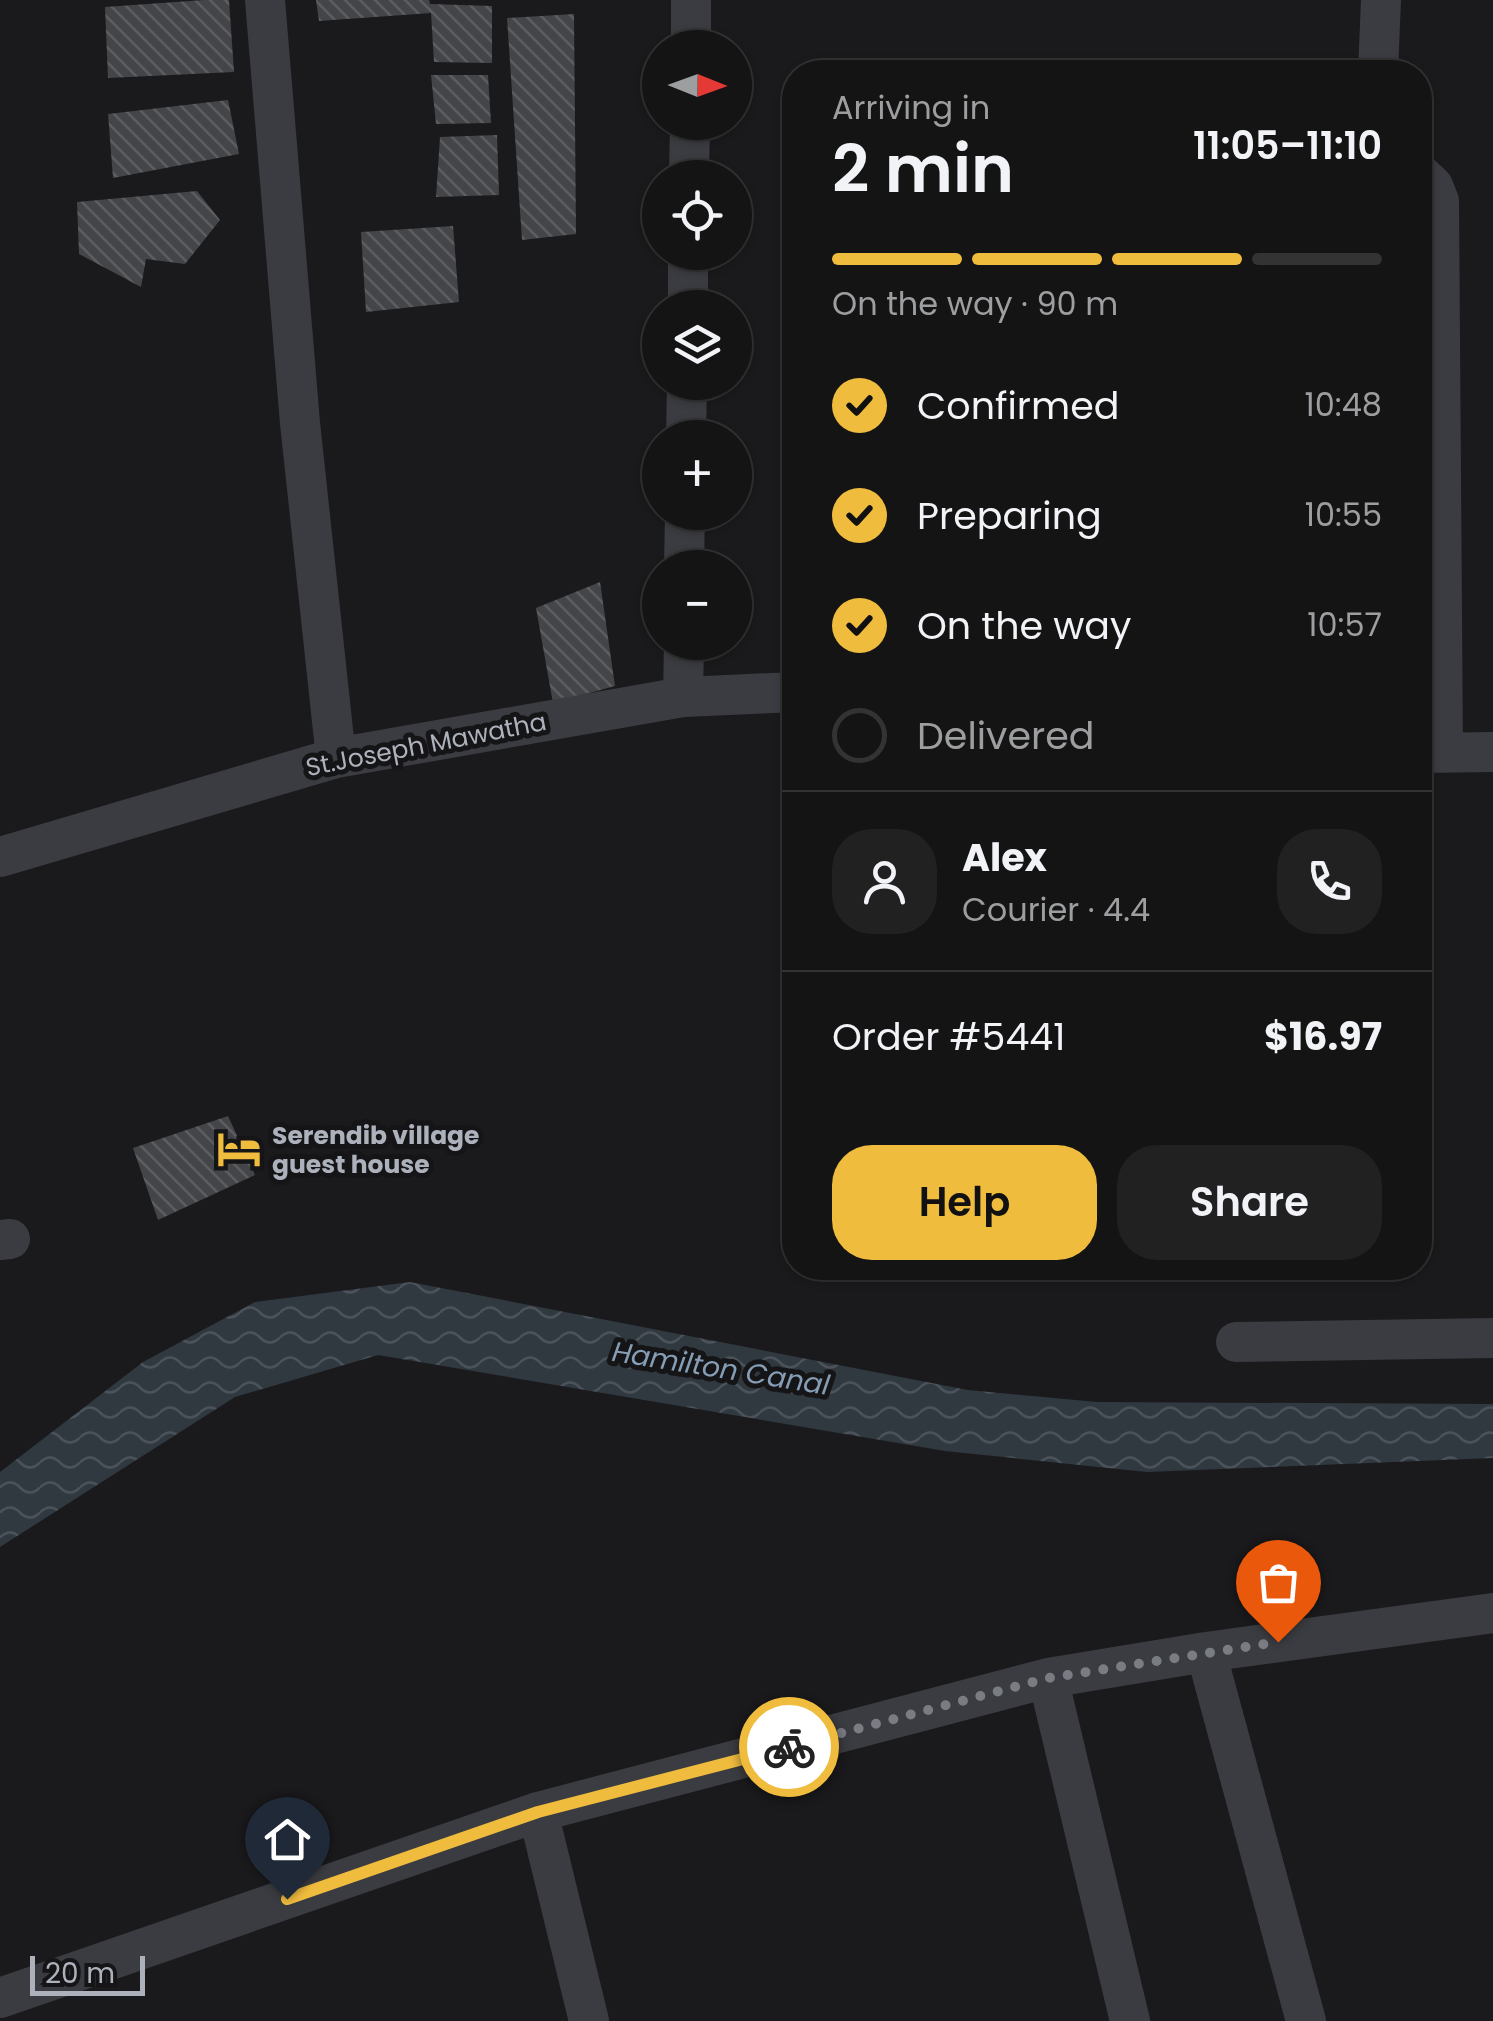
<!DOCTYPE html>
<html lang="en">
<head>
<meta charset="utf-8">
<style>
	:root { --surface:#141415; --page:#212122; --text:#f1f3f6; --muted:#9d9ea0; --line:#333334; --accent:#f0bc3e }
	body { margin:0; font-family:Poppins,sans-serif; background:var(--page); color:var(--text); height:100vh; display:flex; flex-direction:column; font-size:38px; white-space:nowrap }
	* { box-sizing:border-box; margin:0 }
	p { font-size:32px; color:var(--muted) }
	.icon { flex:none; width:55px; height:55px; fill:none; stroke:currentColor; stroke-width:2; stroke-linecap:round; stroke-linejoin:round }
	.map { position:relative; flex:1; overflow:hidden }
	.panel { position:absolute; left:782px; top:60px; width:650px; height:1220px; display:flex; flex-direction:column; background:var(--surface); border-radius:40px; box-shadow:0 2px 8px #0004,0 0 0 2px var(--line) }
	.panel>* { flex:none }
	.needle { width:65px; rotate:91deg }
	.buttons { position:absolute; left:642px; top:30px; display:grid; gap:20px }
	.buttons a { display:grid; place-items:center; width:110px; height:110px; border-radius:50%; background:var(--surface); box-shadow:0 2px 8px #0004,0 0 0 2px var(--line); font-size:50px }
	.scale { position:absolute; left:30px; bottom:25px; width:115px; box-sizing:border-box; padding-left:10px; border:5px solid #adb1bb; border-top:0; font-size:28px; line-height:35px; white-space:nowrap; color:#adb1bb; -webkit-text-stroke:8px #151517; paint-order:stroke }
	.pin { position:absolute; display:grid; place-items:center; width:85px; height:85px; color:#fff; margin:-102px -42px; border-radius:50% 50% 50% 0; rotate:-45deg; box-shadow:0 0 10px #0007 }
	.pin .icon { rotate:45deg }
	.courier { position:absolute; display:grid; place-items:center; width:100px; height:100px; margin:-50px; border:8px solid #f0bc3e; border-radius:50%; background:#fff; color:#222; box-shadow:0 2px 12px #0007 }
	.summary em { font-style:normal; font-weight:600 }
	.summary div { display:flex; flex-direction:column-reverse }
	.summary { display:flex; align-items:center; justify-content:space-between; height:170px; padding:0 50px }
	h1 { font-size:65px; font-weight:600; line-height:75px }
	.bar { display:grid; grid-template-columns:repeat(4,1fr); gap:15px 10px; align-content:center; height:120px; padding:0 50px }
	.bar i { height:12px; border-radius:8px; background:var(--line) }
	.bar .current { background:var(--accent) }
	.bar p { grid-column:span 4 }
	.line { display:flex; align-items:center; gap:25px; padding:0 50px; border-top:2px solid var(--line) }
	.line div { flex:1 }
	.round { display:grid; place-items:center; flex:none; width:105px; height:105px; border-radius:40px; background:var(--page) }
	ol { padding:0 50px; list-style:none }
	li { display:flex; align-items:center; gap:30px; height:110px }
	li p { margin-inline-start:auto }
	li .icon { padding:10px; border-radius:50%; background:var(--accent); color:#111; stroke-width:4 }
	li:last-child { color:var(--muted) }
	li i { width:55px; height:55px; border:5px solid var(--line); border-radius:50% }
	.action { display:flex; gap:20px; margin-top:auto; padding:20px 50px }
	.action a { flex:1; height:115px; border-radius:40px; background:var(--accent); color:#111; font-size:40px; font-weight:600; line-height:115px; text-align:center }
	.action a+a { background:var(--page); color:var(--text) }
	.map>svg:first-child { display:block }
	.water { fill:url(#water-waves) }
	.building { fill:url(#building-back-hatch) }
	.lines { fill:none; stroke-linecap:round; stroke-linejoin:round }
	.minor { stroke:#3b3c41; stroke-width:40 }
	.done { stroke:#7a7c83; stroke-width:10; stroke-dasharray:0 18 }
	.route { stroke:#f0bc3e; stroke-width:12 }
	.labels { text-anchor:middle; stroke-width:10; stroke-linejoin:round; paint-order:stroke }
	.street-label { font-size:25px; fill:#adb1bb; stroke:#151517 }
	.poi-label { font-size:25px; font-weight:bold; fill:#adb1bb; stroke:#151517; text-anchor:start }
	.water-label { font-size:28px; font-style:italic; fill:#859db5; stroke:#151517 }
</style>
</head>
<body>
<div class="map">
<svg width="1493" height="2021" viewBox="0 0 1493 2021">
	<defs>
		<pattern id="water-waves" width="16" height="10" patternUnits="userSpaceOnUse" patternTransform="scale(2.5)"><rect width="16" height="10" fill="#303840"/><path d="M0 5q4-4 8 0t8 0" fill="none" stroke="#4b525a"/></pattern>
		<pattern id="building-back-hatch" width="6" height="6" patternUnits="userSpaceOnUse" patternTransform="scale(2.5)"><rect width="6" height="6" fill="#444549"/><path d="M-1 5l2 2M0 0l6 6M5-1l2 2" fill="none" stroke="#5c5d61"/></pattern>
	</defs>
	<rect width="100%" height="100%" fill="#1a1a1c"/>
	<path class="water" d="M410,1282L968,1390L1097,1402L1493,1404V1458L1147,1472L945,1451L378,1355L235,1397L0,1547V1472L143,1362L255,1302Z"/>
	<path class="building" d="M204,0H229L234,72L108,78L105,7Z
		M316,0H429L430,4L492,6V63L434,62L431,13L319,21Z
		M574,14L576,234L522,240L507,18Z
		M431,75H488L491,123L436,124Z
		M228,100L239,154L113,178L108,114Z
		M497,135L499,195L436,197L440,137Z
		M197,191L220,220L185,264L146,259L141,287L79,254L77,202Z
		M453,226L459,302L366,312L361,232Z
		M600,582L615,686L553,703L536,608Z
		M228,1116L255,1175L158,1220L133,1148Z"/>
	<g class="lines">
		<path class="minor" d="M265,0L300,423L336,758
			M691,48V0
			M1378,72L1381,0
			M1420,174L1433,186L1439,201L1443,752
			M689,178L690,122
			M688,308V252
			M686,438L687,382
			M684,568L685,512
			M683,697L684,642
			M1420,753L1493,752
			M0,857L336,758L683,697L795,692
			M0,1240L10,1239
			M1236,1342L1493,1338
			M1206,1652L1306,2021
			M1048,1678L1130,2021
			M538,1812L589,2021
			M0,1998L538,1812L1048,1678L1206,1652L1493,1613"/>
	</g>
	<g class="lines">
		<path class="done" d="M789,1747L1048,1678L1278,1642"/>
		<path class="route" d="M287,1899L538,1812L789,1747"/>
	</g>
	<defs>
		<g id="hotel-bare" transform="scale(3.45)"><path d="M-6-4.5h1.5V1H6V5H4.5V3h-9V5H-6ZM-4 0a1.8 1.8 0 1 1 3.6 0ZM.5 0V-2.5h3Q6-2.5 6 0Z" fill="#f0bc3e" stroke="#151517" stroke-width="2.5" paint-order="stroke"/></g>
	</defs>
	<g fill-rule="evenodd">
		<use href="#hotel-bare" x="239" y="1149"/>
	</g>
	<g class="labels">
		<g class="street-label">
			<text transform="translate(426 744) rotate(-11)" y="9">St.Joseph Mawatha</text>
		</g>
		<g class="poi-label">
			<text x="272" y="1144">Serendib village<tspan x="272" dy="29">guest house</tspan></text>
		</g>
		<g class="water-label">
			<text transform="translate(721 1368) rotate(9)" y="10">Hamilton Canal</text>
		</g>
	</g>
</svg>
<div class="buttons">
<a><svg class="needle" viewBox="-14 -14 28 28"><path d="M0-13l5 13h-10z" fill="#e53935"/><path d="M0 13l5-13h-10z" fill="#9d9ea0"/></svg></a>
<a><svg class="icon" aria-label="locate" viewBox="0 0 24 24"><circle cx="12" cy="12" r="6"/><path d="M12 2v4M12 18v4M2 12h4M18 12h4"/></svg></a>
<a><svg class="icon" aria-label="layers" viewBox="0 0 24 24"><path d="M12 4l9 5-9 5-9-5zM3 14l9 5 9-5"/></svg></a>
<a>+</a>
<a>−</a>
</div>
<div class="scale">20 m</div>
<div class="pin" style="left:1278px;top:1642px;background:#ea580c"><svg class="icon" aria-label="bag" viewBox="0 0 24 24"><path d="M5 8h14l-1 12H6zM9 8a3 3 0 0 1 6 0"/></svg></div>
<div class="pin" style="left:287px;top:1899px;background:#1f2937"><svg class="icon" aria-label="home" viewBox="0 0 24 24"><path d="M3 11l9-7 9 7M6 9v11h12V9"/></svg></div>
<div class="courier" style="left:789px;top:1747px"><svg class="icon" aria-label="bike" viewBox="0 0 24 24"><circle cx="6" cy="16" r="4"/><circle cx="18" cy="16" r="4"/><path d="M6 16l4-8h5l3 8M10 8l3 8H6M13 5h3"/></svg></div>
<section class="panel">
<div class="summary"><div><h1>2 min</h1><p>Arriving in</p></div><em>11:05–11:10</em></div>
<div class="bar"><i class="current"></i><i class="current"></i><i class="current"></i><i></i><p>On the way · 90 m</p></div>
<ol>
<li><svg class="icon" aria-label="check" viewBox="0 0 24 24"><path d="M5 12l5 5 9-10"/></svg>Confirmed<p>10:48</p></li>
<li><svg class="icon" aria-label="check" viewBox="0 0 24 24"><path d="M5 12l5 5 9-10"/></svg>Preparing<p>10:55</p></li>
<li><svg class="icon" aria-label="check" viewBox="0 0 24 24"><path d="M5 12l5 5 9-10"/></svg>On the way<p>10:57</p></li>
<li><i></i>Delivered</li>
</ol>
<div class="line" style="height:180px"><a class="round"><svg class="icon" aria-label="person" viewBox="0 0 24 24"><circle cx="12" cy="8" r="4"/><path d="M4 21q1-7 8-7t8 7"/></svg></a><div><b>Alex</b><p>Courier · 4.4</p></div><a class="round"><svg class="icon" aria-label="phone" viewBox="0 0 24 24"><path d="M5 4h4l2 5-3 2q2 4 5 5l2-3 5 2v4C11 20 4 13 5 4z"/></svg></a></div>
<div class="line" style="height:130px"><div>Order #5441</div><b>$16.97</b></div>
<div class="action"><a>Help</a><a>Share</a></div>
</section>
</div>
</body>
</html>
